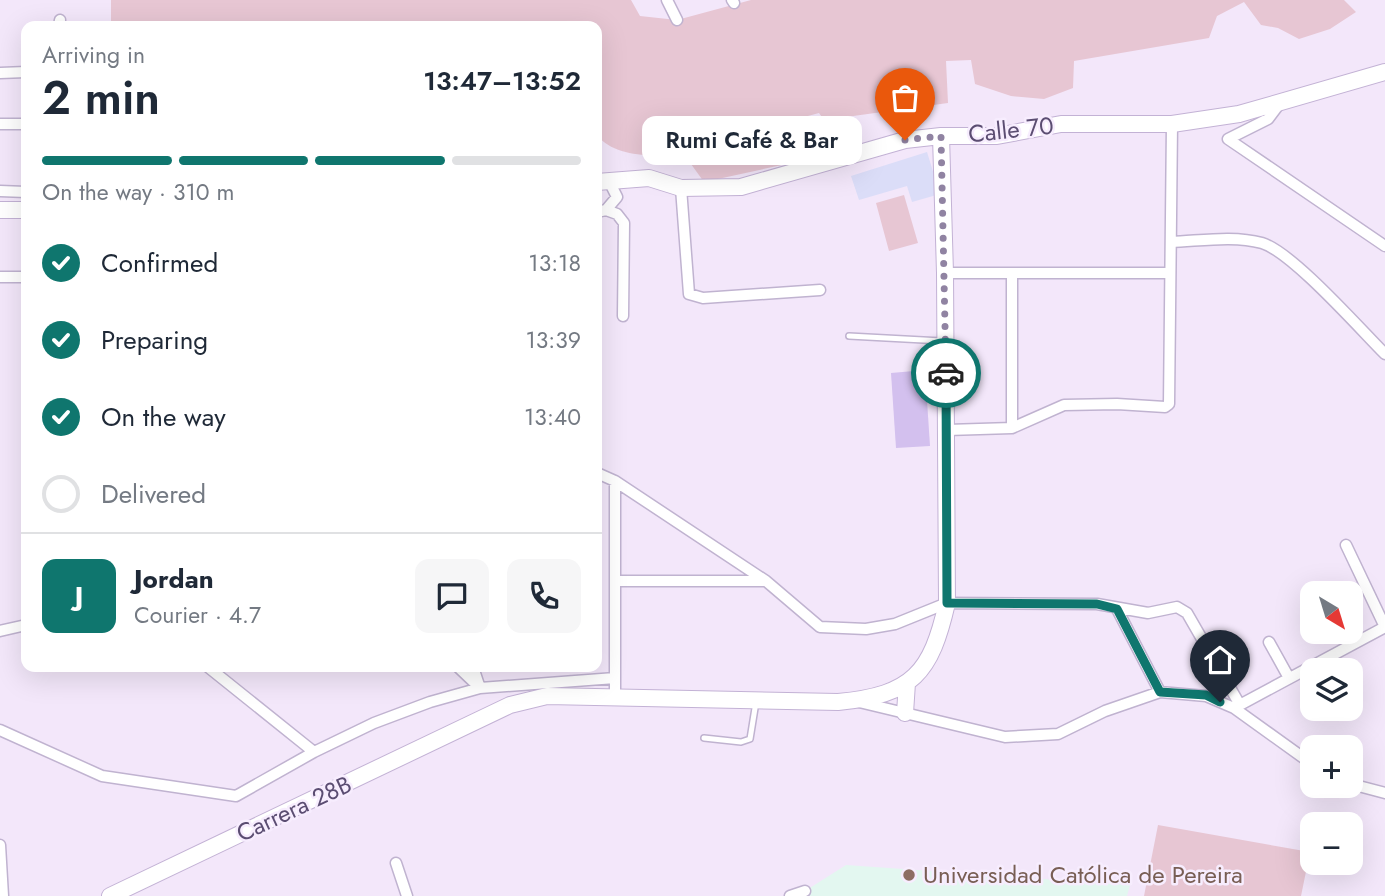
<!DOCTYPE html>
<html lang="en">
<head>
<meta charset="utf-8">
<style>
	:root { --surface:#fff; --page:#f6f6f7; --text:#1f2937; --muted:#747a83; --line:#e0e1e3; --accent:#0f766e }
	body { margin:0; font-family:Jost,sans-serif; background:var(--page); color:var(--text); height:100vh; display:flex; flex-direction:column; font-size:26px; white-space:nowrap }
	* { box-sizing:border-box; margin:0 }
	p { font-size:23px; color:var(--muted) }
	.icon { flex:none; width:38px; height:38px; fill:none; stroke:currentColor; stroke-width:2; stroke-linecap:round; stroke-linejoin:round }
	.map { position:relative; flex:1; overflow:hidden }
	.side { position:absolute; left:21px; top:21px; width:581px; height:651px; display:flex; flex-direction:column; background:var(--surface); border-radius:14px; box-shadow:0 7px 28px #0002 }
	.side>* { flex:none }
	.needle { width:46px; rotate:142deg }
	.buttons { position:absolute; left:1300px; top:581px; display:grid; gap:14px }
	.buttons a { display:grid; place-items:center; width:63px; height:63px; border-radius:14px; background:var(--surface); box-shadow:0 7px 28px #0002; font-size:35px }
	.pin { position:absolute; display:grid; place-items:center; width:60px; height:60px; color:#fff; margin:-72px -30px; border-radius:50% 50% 50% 0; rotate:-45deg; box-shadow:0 0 7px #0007 }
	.pin .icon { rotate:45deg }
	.courier { position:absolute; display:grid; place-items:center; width:70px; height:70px; margin:-35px; border:5px solid #0f766e; border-radius:50%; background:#fff; color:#222; box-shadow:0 2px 9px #0007 }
	.bubble { position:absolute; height:49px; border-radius:14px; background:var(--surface); box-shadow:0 7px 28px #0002; font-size:23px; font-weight:600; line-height:49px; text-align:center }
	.headline em { font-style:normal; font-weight:600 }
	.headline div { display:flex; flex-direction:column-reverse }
	.headline { display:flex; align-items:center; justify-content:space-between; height:119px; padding:0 21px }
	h1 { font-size:46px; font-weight:600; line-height:52px }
	.bar { display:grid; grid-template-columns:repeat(4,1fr); gap:10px 7px; align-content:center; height:84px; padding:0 21px }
	.bar i { height:9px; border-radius:5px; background:var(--line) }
	.bar .current { background:var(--accent) }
	.bar p { grid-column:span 4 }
	.line { display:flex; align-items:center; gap:18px; padding:0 21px; border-top:2px solid var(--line) }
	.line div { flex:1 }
	.round { display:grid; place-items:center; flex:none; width:74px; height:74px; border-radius:14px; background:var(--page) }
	ol { padding:0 21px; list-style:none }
	li { display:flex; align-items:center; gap:21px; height:77px }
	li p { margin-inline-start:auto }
	li .icon { padding:7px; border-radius:50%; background:var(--accent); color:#fff; stroke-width:4 }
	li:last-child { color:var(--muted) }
	li i { width:38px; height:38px; border:4px solid var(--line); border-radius:50% }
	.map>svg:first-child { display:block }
	.education { fill:#e3f7f0 }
	.medical { fill:#dbddf8 }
	.green { fill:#e7c6d3 }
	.building { fill:#d3c0ee }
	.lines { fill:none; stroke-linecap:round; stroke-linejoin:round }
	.lane-casing { stroke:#c0b3d0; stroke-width:8 }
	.street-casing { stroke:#c0b3d0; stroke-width:13 }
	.secondary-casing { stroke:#c3b2d5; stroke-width:18 }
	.lane { stroke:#fff; stroke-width:5 }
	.street { stroke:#fff; stroke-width:10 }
	.secondary { stroke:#fff; stroke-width:16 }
	.done { stroke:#9083a2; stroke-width:7; stroke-dasharray:0 12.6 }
	.route { stroke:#0f766e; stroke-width:9 }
	.education-dot { fill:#8d6e63; stroke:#f7edfe; stroke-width:2.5 }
	.labels { text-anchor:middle; stroke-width:5; stroke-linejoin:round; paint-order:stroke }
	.street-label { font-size:24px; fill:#5b4d72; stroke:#f7edfe }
	.education-label { font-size:24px; fill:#785e54; stroke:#f7edfe; text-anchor:start }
</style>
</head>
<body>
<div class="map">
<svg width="1385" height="896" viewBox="0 0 1385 896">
	<rect width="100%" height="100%" fill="#f3e7fa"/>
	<path class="education" d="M846,865L1130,885L1127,896H790L805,891Z"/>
	<path class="medical" d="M927,152L940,194L912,202L907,186L859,200L851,176Z"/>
	<path class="green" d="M111,0H631L640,16L677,20L751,0H1344L1356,12L1330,29L1299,39L1278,28L1261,25L1244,2L1217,16L1209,38L1074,61L1073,88L1044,99L1011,96L975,84L971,60L946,61L948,103L824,120L819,113L782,123L791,163L704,182L683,153C655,157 615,158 597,135V26H463L457,22L415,26H111Z
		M904,195L918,243L889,251L876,203Z
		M1158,825L1310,852L1301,896H1144Z"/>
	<path class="building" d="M925,370L930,446L896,448L891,373Z"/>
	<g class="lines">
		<g class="lane-casing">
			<path id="lane" d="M849,336L942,341
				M704,738L741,742L750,739L756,702"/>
		</g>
		<g class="street-casing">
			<path id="street" d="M667,0L677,20
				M732,0L734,3
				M59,26L60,20
				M0,73L26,72
				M1280,103L1268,119L1228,139L1385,246
				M0,124H26
				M681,188L689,294L703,298L820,290
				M0,191L26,192
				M606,210L617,214L624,223L623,316
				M597,212L606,210L617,197L609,181
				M1171,242C1200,241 1233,235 1262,243C1292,252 1359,328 1385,354
				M945,273H1170
				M1012,274V428
				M0,277H26
				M947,430L1012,428L1064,405L1117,404L1165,407L1169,404L1172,124
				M597,473L615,481L766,581L820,627L866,629L895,624L947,603L1097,604L1148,613L1177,607L1187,613L1240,705
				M1346,545L1385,627
				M616,581H766
				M1117,609L1160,692
				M0,631L26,625
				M1269,642L1289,678
				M208,667L314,752
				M458,667L480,688
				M473,667L479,685
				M615,696V481
				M859,702L1005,737L1058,734L1105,711L1160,692L1206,696L1234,708L1312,764
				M1236,707L1385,627
				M0,730L102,776L236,796L314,752L374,723L430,702L480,688L615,678
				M1351,784L1385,793
				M0,845L3,896
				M396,863L407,896
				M790,896L805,891"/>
		</g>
		<g class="secondary-casing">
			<path id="secondary" d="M597,182L649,178L681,188L741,187L905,140L941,136H997L1061,124H1172L1239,114L1385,72
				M0,210H26
				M905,713L907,683
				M110,896L510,705L547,696L838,702C913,695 931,673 947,603L945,273L941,136"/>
		</g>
		<use href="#lane" class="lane"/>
		<use href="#street" class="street"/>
		<use href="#secondary" class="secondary"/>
	</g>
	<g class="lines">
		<path class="done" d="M905,140L941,136L946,373"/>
		<path class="route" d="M946,373L947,603L1097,604L1117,609L1160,692L1206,695L1220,702"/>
	</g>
	<circle class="education-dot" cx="909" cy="875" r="7"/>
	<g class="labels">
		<g class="street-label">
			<text transform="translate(1011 130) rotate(-6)" y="8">Calle 70</text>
			<text transform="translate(294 809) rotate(-25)" y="8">Carrera 28B</text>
		</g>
		<g class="education-label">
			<text x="923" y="883">Universidad Católica de Pereira</text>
		</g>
	</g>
</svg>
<div class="buttons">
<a><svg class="needle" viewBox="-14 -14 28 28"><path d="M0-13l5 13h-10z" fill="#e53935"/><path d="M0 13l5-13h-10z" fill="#747a83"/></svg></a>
<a><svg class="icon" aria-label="layers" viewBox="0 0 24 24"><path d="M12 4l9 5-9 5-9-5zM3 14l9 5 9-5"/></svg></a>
<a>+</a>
<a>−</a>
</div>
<div class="pin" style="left:905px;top:140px;background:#ea580c"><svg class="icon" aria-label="bag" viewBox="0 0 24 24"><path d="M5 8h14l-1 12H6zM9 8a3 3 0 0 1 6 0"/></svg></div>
<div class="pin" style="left:1220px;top:702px;background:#1f2937"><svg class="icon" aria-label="home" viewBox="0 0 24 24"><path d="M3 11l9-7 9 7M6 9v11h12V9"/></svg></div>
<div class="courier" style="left:946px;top:373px"><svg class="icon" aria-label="car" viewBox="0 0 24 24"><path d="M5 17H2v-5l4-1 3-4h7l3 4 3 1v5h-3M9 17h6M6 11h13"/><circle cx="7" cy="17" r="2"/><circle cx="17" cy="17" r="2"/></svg></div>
<div class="bubble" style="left:642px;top:116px;width:220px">Rumi Café &amp; Bar</div>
<section class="side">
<div class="headline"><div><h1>2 min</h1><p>Arriving in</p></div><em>13:47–13:52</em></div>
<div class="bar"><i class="current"></i><i class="current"></i><i class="current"></i><i></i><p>On the way · 310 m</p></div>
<ol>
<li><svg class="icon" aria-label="check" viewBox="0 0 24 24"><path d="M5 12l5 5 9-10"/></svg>Confirmed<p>13:18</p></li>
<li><svg class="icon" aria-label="check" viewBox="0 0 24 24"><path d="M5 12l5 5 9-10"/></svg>Preparing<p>13:39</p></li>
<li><svg class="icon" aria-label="check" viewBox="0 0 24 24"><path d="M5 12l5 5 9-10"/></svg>On the way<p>13:40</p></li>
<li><i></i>Delivered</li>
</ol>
<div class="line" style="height:126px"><b class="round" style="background:var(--accent);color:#fff">J</b><div><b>Jordan</b><p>Courier · 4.7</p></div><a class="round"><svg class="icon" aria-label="chat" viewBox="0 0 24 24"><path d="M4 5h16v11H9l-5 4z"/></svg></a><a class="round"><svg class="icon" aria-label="phone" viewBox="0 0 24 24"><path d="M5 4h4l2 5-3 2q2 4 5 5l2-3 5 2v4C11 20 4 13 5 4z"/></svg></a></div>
</section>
</div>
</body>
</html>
